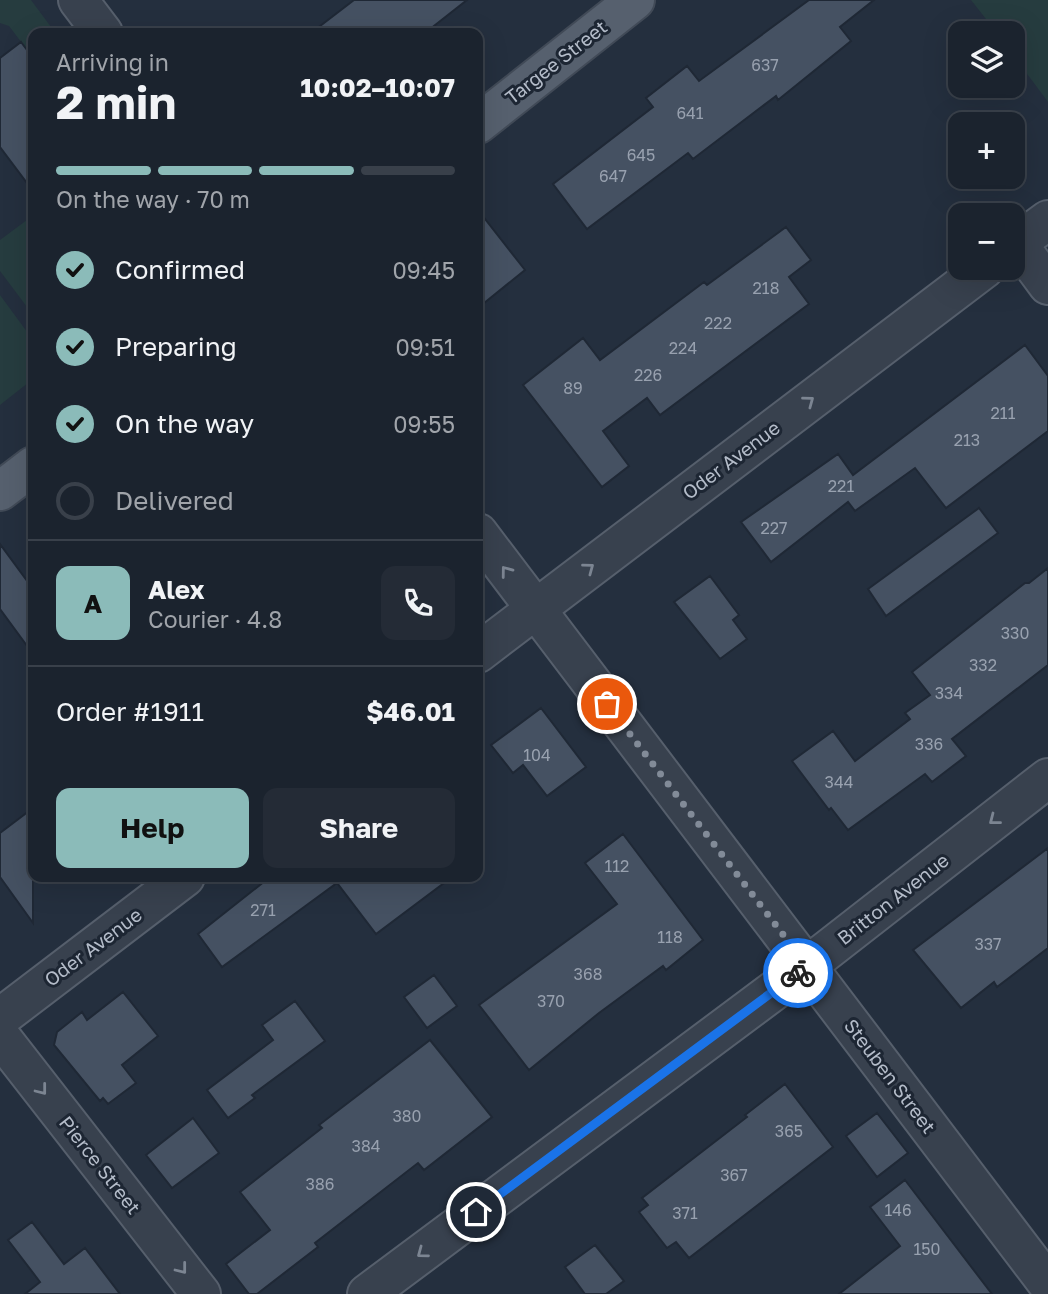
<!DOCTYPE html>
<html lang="en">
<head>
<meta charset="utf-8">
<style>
	:root { --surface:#1b232e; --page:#242b36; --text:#f1f3f6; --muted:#a0a4aa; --line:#39404a; --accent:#8bbbb9 }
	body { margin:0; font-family:"Golos Text",sans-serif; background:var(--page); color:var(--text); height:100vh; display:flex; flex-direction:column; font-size:26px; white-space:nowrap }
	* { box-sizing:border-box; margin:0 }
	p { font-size:23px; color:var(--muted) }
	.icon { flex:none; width:38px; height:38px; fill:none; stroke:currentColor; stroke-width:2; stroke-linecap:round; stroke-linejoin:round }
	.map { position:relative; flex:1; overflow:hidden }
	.drawer { position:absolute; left:28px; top:28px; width:455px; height:854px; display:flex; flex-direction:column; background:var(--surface); border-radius:14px; box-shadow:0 7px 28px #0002,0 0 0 2px var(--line) }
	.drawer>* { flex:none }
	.fabs { position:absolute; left:948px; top:21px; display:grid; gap:14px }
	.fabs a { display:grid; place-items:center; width:77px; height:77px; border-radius:14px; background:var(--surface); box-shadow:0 7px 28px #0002,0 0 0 2px var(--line); font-size:35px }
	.pin { position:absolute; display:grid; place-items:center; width:60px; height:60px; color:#fff; margin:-30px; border:4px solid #fff; border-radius:50%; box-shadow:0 2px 7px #0007 }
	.courier { position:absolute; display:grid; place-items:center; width:70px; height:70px; margin:-35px; border:5px solid #1a73e8; border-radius:50%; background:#fff; color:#222; box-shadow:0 2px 9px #0007 }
	.summary em { font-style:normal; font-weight:700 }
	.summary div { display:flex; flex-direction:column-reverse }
	.summary { display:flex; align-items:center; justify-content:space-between; height:119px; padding:0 28px }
	h1 { font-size:46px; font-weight:700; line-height:52px }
	.bar { display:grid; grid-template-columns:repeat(4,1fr); gap:10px 7px; align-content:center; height:84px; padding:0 28px }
	.bar i { height:9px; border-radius:5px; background:var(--line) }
	.bar .current { background:var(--accent) }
	.bar p { grid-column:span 4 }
	.line { display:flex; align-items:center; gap:18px; padding:0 28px; border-top:2px solid var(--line) }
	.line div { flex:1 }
	.round { display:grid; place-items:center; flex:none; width:74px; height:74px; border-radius:14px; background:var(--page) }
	ol { padding:0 28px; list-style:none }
	li { display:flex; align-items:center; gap:21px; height:77px }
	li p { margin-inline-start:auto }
	li .icon { padding:7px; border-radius:50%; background:var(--accent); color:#111; stroke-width:4 }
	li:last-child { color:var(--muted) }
	li i { width:38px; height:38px; border:4px solid var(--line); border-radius:50% }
	.button { display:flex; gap:14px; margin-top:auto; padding:14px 28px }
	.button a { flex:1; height:80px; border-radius:14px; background:var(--accent); color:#111; font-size:28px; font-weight:700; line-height:80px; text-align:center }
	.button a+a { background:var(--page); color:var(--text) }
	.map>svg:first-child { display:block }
	.green { fill:#263c3f }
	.building { fill:#455162; stroke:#1f2835; stroke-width:2 }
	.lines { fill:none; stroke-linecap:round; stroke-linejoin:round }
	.minor-casing { stroke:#565f6c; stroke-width:42 }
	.major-casing { stroke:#414a57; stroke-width:42 }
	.minor { stroke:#38414e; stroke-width:38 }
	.major { stroke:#56606e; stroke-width:38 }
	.oneway { stroke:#7c8592 }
	.done { stroke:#828b98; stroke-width:7; stroke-dasharray:0 12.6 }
	.route { stroke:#1a73e8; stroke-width:9 }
	.labels { text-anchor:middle; stroke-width:6; stroke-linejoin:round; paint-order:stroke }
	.number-label { font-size:16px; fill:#98a1af }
	.street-label { font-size:19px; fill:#b4bcc9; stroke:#1d2633 }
</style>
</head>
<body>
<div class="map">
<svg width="1048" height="1294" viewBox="0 0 1048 1294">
	<rect width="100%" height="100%" fill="#242f3e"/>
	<path class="green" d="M0,0H31L54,31L51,33H33V46L28,51L9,26L0,23Z
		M971,0H1048V102L1013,55V33H997Z
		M31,217L33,220V315L0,271V240Z
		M0,295L33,340V379L0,405Z"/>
	<path class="building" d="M354,0H467L425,33H311Z
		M809,0H874L840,27L851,41L778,100L776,96L693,159L688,153L587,229L553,184L653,107L646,98L687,66L699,81Z
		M21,42L33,58V191L0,147V58Z
		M478,210L525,270L478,308Z
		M786,227L811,260L789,277L809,304L660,415L647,398L603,431L629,466L602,487L523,385L583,338L600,360L704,282L707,285Z
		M1025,345L1048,376V431L946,508L915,468L855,511L848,502L771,562L741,522L838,454L853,475Z
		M979,508L998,533L886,616L868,589Z
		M0,544L33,589V654L0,609Z
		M1048,568V665L952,739L966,756L932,782L925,774L848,830L831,808L829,810L792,761L833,731L855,761L910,719L905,713L930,695L912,672L1025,583H1029Z
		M710,576L739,615L733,620L747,639L720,659L674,602Z
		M541,708L586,767L547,796L523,765L513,773L491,745Z
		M33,808V923L0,877V833Z
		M623,834L703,940L666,970L663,966L599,1013L529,1070L479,1005L617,904L585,863Z
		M1048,848V948L997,987L994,982L961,1008L913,950Z
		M270,877H452L376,934L337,883L222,967L198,934Z
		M434,975L457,1006L427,1028L404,997Z
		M123,992L158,1036L122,1065L136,1083L108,1104L103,1098L100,1101L54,1045L57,1032L82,1012L87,1020Z
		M295,1001L325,1041L252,1095L255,1098L228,1118L207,1090L273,1040L262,1025Z
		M430,1040L492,1117L424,1170L418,1163L315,1243L318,1247L257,1294H249L226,1264L270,1230L240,1192L322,1128L319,1125Z
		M785,1084L833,1147L689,1258L676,1242L667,1248L639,1212L648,1205L642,1198L747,1117L745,1115Z
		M877,1113L908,1153L877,1177L846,1136Z
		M193,1118L219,1153L172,1188L146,1155Z
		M905,1180L937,1222L992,1294H839L900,1246L870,1207Z
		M32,1222L64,1264L85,1248L120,1294H25L40,1282L8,1240Z
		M595,1245L624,1281L606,1294H585L565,1267Z"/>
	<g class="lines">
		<g class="minor-casing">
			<path id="minor" d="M78,0L103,33
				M1017,243L1048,285
				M1013,246L1048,220
				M478,533L1048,1284
				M478,653L985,268
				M0,1018L185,877
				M0,1036L201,1294
				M367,1294L807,966L1048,778"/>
		</g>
		<g class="major-casing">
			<path id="major" d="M478,124L635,0
				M0,491L33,466"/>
		</g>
		<use href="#minor" class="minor"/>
		<use href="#major" class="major"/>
	</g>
	<defs><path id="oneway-chevron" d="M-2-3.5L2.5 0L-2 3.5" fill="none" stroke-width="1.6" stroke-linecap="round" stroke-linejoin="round" transform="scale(1.75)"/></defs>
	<g class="oneway">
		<use href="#oneway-chevron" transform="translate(809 401) rotate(-37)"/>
		<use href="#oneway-chevron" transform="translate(589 568) rotate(-37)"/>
		<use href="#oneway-chevron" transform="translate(506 571) rotate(-127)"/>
		<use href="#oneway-chevron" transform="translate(994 820) rotate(142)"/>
		<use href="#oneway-chevron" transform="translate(42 1090) rotate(52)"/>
		<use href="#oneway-chevron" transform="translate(422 1253) rotate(143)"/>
		<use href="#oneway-chevron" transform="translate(182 1269) rotate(52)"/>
	</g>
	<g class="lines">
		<path class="done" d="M607,704L807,966L798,973"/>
		<path class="route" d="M476,1212L798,973"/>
	</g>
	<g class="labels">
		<g class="number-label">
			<text x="765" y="71">637</text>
			<text x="690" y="119">641</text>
			<text x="641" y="161">645</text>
			<text x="613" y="182">647</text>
			<text x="766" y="294">218</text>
			<text x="718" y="329">222</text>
			<text x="683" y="354">224</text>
			<text x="648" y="381">226</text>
			<text x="573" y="394">89</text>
			<text x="1003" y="419">211</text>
			<text x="967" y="446">213</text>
			<text x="841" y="492">221</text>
			<text x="774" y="534">227</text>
			<text x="1015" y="639">330</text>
			<text x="983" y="671">332</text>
			<text x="949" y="699">334</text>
			<text x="929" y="750">336</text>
			<text x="537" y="761">104</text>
			<text x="839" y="788">344</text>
			<text x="617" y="872">112</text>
			<text x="263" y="916">271</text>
			<text x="670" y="943">118</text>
			<text x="988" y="950">337</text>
			<text x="588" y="980">368</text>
			<text x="551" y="1007">370</text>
			<text x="407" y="1122">380</text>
			<text x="789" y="1137">365</text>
			<text x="366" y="1152">384</text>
			<text x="734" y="1181">367</text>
			<text x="320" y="1190">386</text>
			<text x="898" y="1216">146</text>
			<text x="685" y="1219">371</text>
			<text x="927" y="1255">150</text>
		</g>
		<g class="street-label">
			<text transform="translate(556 62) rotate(-38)" y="7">Targee Street</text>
			<text transform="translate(731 460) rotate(-37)" y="7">Oder Avenue</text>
			<text transform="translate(893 899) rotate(-38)" y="7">Britton Avenue</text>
			<text transform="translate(93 947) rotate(-37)" y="7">Oder Avenue</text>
			<text transform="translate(890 1076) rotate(53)" y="7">Steuben Street</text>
			<text transform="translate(100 1165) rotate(52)" y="7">Pierce Street</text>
		</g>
	</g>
</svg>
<div class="fabs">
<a><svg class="icon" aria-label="layers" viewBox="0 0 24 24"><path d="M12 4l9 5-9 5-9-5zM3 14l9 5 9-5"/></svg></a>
<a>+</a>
<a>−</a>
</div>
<div class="pin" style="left:607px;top:704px;background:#ea580c"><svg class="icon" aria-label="bag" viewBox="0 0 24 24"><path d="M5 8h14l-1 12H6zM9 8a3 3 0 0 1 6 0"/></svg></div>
<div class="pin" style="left:476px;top:1212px;background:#1f2937"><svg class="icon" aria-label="home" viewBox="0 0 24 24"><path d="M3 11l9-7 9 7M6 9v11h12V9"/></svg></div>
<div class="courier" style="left:798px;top:973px"><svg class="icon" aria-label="bike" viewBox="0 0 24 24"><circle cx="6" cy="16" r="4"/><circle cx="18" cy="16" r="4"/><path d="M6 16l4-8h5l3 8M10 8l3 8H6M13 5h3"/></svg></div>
<section class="drawer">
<div class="summary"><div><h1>2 min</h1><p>Arriving in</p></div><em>10:02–10:07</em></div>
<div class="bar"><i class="current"></i><i class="current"></i><i class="current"></i><i></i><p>On the way · 70 m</p></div>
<ol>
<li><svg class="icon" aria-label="check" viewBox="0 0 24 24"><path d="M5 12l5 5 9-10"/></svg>Confirmed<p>09:45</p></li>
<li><svg class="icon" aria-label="check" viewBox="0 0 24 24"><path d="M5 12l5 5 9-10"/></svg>Preparing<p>09:51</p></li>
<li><svg class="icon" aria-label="check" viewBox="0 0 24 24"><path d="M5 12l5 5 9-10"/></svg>On the way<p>09:55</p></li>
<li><i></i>Delivered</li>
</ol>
<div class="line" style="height:126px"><b class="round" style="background:var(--accent);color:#111">A</b><div><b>Alex</b><p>Courier · 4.8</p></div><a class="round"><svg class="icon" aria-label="phone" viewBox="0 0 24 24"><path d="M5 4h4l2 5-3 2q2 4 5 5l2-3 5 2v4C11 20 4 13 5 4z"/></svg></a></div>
<div class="line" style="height:91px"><div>Order #1911</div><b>$46.01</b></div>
<div class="button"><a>Help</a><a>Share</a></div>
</section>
</div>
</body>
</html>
